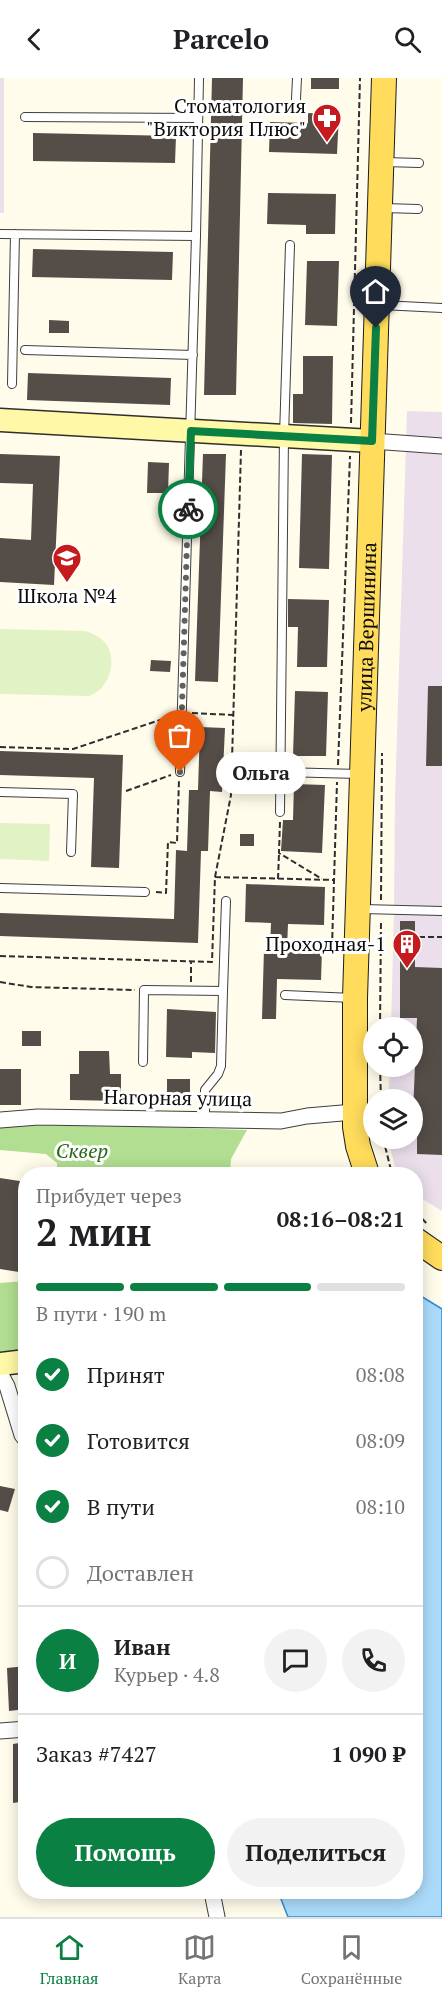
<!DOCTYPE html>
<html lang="ru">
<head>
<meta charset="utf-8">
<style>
	:root { --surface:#fff; --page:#f2f2f2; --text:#202124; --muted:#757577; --line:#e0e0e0; --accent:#0b8043 }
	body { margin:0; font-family:"PT Serif",serif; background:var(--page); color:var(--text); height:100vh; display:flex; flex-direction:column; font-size:22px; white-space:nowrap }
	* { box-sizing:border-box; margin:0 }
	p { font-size:20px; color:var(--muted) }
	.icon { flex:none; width:33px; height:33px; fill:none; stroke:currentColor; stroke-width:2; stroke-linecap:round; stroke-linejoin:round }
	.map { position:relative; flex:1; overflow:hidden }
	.panel { position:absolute; left:18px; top:1089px; width:405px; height:732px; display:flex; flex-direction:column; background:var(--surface); border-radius:24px; box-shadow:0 3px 15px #0003 }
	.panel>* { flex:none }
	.buttons { position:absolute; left:363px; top:939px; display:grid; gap:12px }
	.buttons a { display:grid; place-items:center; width:60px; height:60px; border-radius:50%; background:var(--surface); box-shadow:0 3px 15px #0003; font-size:30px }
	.pin { position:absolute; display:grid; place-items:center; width:51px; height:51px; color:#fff; margin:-62px -26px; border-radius:50% 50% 50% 0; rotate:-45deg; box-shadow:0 0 6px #0007 }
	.pin .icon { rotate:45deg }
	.courier { position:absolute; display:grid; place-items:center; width:60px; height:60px; margin:-30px; border:4px solid #0b8043; border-radius:50%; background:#fff; color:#222; box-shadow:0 2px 8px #0007 }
	.bubble { position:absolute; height:42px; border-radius:21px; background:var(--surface); box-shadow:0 3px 15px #0003; font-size:20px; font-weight:800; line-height:42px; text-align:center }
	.head em { font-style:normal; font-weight:800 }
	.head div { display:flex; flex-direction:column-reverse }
	.head { display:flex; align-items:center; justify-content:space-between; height:102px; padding:0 18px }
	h1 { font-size:39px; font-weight:800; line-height:45px }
	.bar { display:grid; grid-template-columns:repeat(4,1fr); gap:9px 6px; align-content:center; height:72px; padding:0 18px }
	.bar i { height:8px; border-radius:4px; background:var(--line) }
	.bar .current { background:var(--accent) }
	.bar p { grid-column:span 4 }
	.line { display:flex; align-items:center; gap:15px; padding:0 18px; border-top:2px solid var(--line) }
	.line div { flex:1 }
	.round { display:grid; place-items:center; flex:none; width:63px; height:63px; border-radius:32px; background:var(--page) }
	ol { padding:0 18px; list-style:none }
	li { display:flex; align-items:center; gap:18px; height:66px }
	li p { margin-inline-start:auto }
	li .icon { padding:6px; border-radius:50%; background:var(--accent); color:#fff; stroke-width:4 }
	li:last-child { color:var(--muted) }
	li i { width:33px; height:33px; border:3px solid var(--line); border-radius:50% }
	.primary-button { display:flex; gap:12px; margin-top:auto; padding:12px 18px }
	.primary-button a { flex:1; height:69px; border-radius:36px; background:var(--accent); color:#fff; font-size:24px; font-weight:800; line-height:69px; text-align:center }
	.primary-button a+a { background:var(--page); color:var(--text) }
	header { display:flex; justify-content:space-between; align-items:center; height:78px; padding:0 18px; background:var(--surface); font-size:27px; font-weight:800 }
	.menu { display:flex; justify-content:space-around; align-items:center; height:84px; border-top:2px solid var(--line); background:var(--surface); font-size:16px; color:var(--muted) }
	.menu a { display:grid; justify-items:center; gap:3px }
	.menu .current { color:var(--accent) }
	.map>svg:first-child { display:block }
	.industrial { fill:#ebdfec }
	.forest { fill:#b1de90 }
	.pitch { fill:#e1f2c5 }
	.water { fill:#acdbfa; stroke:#2e8ed6; stroke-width:1.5 }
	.building { fill:#554d48 }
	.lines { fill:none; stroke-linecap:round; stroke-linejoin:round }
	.lane-casing { stroke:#3f3f3f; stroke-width:10 }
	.street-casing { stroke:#3f3f3f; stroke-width:17 }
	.secondary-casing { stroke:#2e2e2e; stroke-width:25 }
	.primary-casing { stroke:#1d1d1d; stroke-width:26 }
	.path { stroke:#2e2e2e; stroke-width:2; stroke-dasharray:6 3; stroke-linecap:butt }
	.lane { stroke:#fff; stroke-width:8 }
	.street { stroke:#fff; stroke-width:15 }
	.secondary { stroke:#fff8a6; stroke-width:22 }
	.primary { stroke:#ffdc5b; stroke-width:24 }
	.done { stroke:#61605a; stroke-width:6; stroke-dasharray:0 10.8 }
	.route { stroke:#0b8043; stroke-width:8 }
	.labels { text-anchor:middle; stroke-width:6; stroke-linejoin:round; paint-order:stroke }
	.poi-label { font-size:20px; fill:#0c0c0c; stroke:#fff; text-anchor:end }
	.street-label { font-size:20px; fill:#0c0c0c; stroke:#fff }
	.park-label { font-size:20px; font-style:italic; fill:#276818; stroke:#fff }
</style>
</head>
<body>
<header><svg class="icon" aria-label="back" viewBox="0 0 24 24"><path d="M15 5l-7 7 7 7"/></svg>Parcelo<svg class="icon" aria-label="search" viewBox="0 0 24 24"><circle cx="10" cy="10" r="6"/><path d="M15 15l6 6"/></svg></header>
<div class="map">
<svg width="442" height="1839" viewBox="0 0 442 1839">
	<rect width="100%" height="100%" fill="#fffceb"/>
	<path class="industrial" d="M0,0H4V135H0Z
		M407,333L442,334V1133L416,1117V1096H399L396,1092L388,1061L412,1060V1022L388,1021L390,989L412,988V950L391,949L394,832L395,720Z"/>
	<path class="forest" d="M0,1047L156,1049L247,1052L231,1081L230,1096H57V1085L46,1076L0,1072Z
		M25,1203V1271L0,1274V1205Z"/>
	<path class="pitch" d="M0,551L86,553C93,556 101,559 106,566C118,583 109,611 89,618L0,616Z
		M0,745L50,746L49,783L0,781Z"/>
	<path class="water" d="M416,1215L442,1231V1839H288L281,1821L284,1814H416Z"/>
	<path class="building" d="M212,0H243L236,317H204Z
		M311,0H339V11H311Z
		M308,35L339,36L337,76L269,74L270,44L308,45Z
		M33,55L176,58L175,85L33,83Z
		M268,115L336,116L335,156H306V147L267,146Z
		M33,171L173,174L172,202L32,199Z
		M307,183H339L337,248L305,247Z
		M49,242L69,243V255H49Z
		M303,278H333L332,346L293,345V316H303Z
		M28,295L171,300L170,327L27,322Z
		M0,376L60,378L54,507L0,504V460L31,462L33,406L0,405Z
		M203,376H226L218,604L195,603Z
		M302,376L332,377L329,491L299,490Z
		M148,384L169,385L168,415H147Z
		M288,521L329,522L327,589H297L298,549H288Z
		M151,582L171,583L170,594L150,593Z
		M428,608H442V688H426Z
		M295,613L328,614L326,678H293Z
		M200,649L225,650L222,714L210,713L208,773H201L198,865L0,858V835L174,841L176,772L187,773L189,712H198Z
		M0,673L123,677L119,790L91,789L94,700L0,697Z
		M294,706L325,707L322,775L281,773L283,742H293Z
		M240,756H254V768H240Z
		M246,806L325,809L324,847L288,846L287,870L322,871L321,902L277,901L276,941H262L264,871H270L271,845L245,844Z
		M400,843H415V889L442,890V1077L417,1076V1058H412L417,940H400Z
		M167,931L216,934L215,975L192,974V980L166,979Z
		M22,953H41V968H22Z
		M79,973H109L110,996H121V1023L70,1022V996H79Z
		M0,991H21V1027H0Z
		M167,1001H190V1022H167Z
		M0,1100L26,1104V1170H23L19,1194L0,1191Z
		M0,1408L15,1411L8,1434L0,1432Z
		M26,1588V1631L9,1633L7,1590Z
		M26,1664V1723L13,1725V1666Z"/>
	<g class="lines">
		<g class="lane-casing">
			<path id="lane" d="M296,21L297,0
				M25,39L198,40
				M385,84L419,85
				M383,130L418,131
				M0,156L196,158L180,694
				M196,158L199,0
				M381,227L442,230
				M25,272L193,277
				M12,306L15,156
				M280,694L360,696
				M0,714L73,716L71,774
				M280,734L284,358L290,167
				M0,810L145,814
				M362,831L442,833
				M223,913L226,823
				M285,917L353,920
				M143,984L144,912L223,913L221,988L218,996L205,1012V1041"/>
		</g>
		<g class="street-casing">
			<path id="street" d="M372,363L442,368
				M0,1042L38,1039L281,1043L307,1038L354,1034
				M0,1295L7,1308L22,1357L26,1362
				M0,1653L26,1651
				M212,1814L217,1839"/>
		</g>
		<g class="secondary-casing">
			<path id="secondary" d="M0,342L372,363
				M0,1286L26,1283"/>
		</g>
		<g class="primary-casing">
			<g id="primary">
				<path id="s1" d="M367,1096L358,1068L355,1049V920L384,0"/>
				<path d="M416,1162L442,1180"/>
			</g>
		</g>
		<path class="path" d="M351,345L360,0
			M192,635L233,637
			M0,669L73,671L172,638
			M338,687L350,378
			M126,713L171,697
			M280,744L279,775L322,801
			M215,799L334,802
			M278,801L279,775
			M156,814L166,815L168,764L177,765L179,702
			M381,822L382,675
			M419,859H442
			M332,869L337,704
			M0,878L212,884L215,799L231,717L241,372
			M0,904L31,909L135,912
			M191,904V884
			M380,950L381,843
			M380,988L381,1022
			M383,1060L392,1096
			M416,1134L428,1147"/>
		<use href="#lane" class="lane"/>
		<use href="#street" class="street"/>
		<use href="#secondary" class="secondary"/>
		<use href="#primary" class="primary"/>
	</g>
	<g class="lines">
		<path class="done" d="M180,694L188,431"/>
		<path class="route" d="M188,431L191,353L372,363L376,250"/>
	</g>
	<defs>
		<g id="pharmacy-pin" transform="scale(1.5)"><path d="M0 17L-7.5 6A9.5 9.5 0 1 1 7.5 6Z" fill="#c51b1e" stroke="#fff"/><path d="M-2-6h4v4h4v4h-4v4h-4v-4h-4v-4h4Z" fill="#fff"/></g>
		<g id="school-pin" transform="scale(1.5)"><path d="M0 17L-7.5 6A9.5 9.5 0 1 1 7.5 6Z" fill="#c51b1e" stroke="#fff"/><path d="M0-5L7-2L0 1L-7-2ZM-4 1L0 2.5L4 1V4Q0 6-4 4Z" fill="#fff"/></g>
		<g id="building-pin" transform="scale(1.5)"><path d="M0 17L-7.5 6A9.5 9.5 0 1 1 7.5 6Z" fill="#c51b1e" stroke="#fff"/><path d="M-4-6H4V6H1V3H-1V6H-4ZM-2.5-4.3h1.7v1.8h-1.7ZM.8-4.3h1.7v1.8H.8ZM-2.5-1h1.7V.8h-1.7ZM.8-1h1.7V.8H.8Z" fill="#fff"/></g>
	</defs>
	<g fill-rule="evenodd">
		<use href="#pharmacy-pin" x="327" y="40"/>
		<use href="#school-pin" x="67" y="480"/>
		<use href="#building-pin" x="407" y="866"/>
	</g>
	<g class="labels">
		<g class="poi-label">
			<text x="306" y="35">Стоматология<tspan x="306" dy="23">"Виктория Плюс"</tspan></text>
			<text x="67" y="525" text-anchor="middle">Школа №4</text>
			<text x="386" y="873">Проходная-1</text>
		</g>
		<g class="street-label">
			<text dy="7" stroke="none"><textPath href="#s1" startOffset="549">улица Вершинина</textPath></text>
			<text transform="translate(178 1020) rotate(1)" y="7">Нагорная улица</text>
		</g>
		<g class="park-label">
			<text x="82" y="1080">Сквер</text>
		</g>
	</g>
</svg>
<div class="buttons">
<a><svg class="icon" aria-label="locate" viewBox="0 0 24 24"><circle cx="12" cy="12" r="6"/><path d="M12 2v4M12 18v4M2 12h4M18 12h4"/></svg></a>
<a><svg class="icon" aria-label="layers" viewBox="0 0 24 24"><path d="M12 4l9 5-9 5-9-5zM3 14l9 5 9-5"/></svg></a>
</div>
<div class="pin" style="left:180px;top:694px;background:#ea580c"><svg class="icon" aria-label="bag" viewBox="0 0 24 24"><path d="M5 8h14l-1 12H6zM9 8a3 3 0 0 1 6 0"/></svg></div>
<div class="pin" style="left:376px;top:250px;background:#1f2937"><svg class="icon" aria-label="home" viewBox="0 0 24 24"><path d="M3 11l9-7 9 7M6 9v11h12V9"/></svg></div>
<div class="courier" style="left:188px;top:431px"><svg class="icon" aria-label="bike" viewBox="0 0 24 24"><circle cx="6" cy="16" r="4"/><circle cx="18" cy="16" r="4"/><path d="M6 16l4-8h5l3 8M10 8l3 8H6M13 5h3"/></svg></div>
<div class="bubble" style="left:216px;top:674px;width:90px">Ольга</div>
<section class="panel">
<div class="head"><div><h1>2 мин</h1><p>Прибудет через</p></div><em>08:16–08:21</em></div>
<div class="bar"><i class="current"></i><i class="current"></i><i class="current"></i><i></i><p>В пути · 190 m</p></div>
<ol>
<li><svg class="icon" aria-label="check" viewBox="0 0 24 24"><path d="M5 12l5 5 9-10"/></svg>Принят<p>08:08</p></li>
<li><svg class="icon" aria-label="check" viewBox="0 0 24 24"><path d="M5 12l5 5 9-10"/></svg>Готовится<p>08:09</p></li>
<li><svg class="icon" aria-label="check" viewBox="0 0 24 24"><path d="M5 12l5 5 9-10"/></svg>В пути<p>08:10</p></li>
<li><i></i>Доставлен</li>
</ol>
<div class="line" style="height:108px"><b class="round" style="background:var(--accent);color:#fff">И</b><div><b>Иван</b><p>Курьер · 4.8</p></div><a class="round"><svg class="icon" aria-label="chat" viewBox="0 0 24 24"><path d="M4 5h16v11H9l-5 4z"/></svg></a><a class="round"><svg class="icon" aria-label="phone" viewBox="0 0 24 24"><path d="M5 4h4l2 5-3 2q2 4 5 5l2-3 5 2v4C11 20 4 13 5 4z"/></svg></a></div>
<div class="line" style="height:78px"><div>Заказ #7427</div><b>1 090 ₽</b></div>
<div class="primary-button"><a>Помощь</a><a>Поделиться</a></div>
</section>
</div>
<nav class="menu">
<a class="current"><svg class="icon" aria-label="home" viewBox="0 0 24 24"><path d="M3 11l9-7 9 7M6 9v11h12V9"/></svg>Главная</a>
<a><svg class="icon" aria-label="map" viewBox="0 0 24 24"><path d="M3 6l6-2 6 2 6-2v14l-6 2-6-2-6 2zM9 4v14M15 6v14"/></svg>Карта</a>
<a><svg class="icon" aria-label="saved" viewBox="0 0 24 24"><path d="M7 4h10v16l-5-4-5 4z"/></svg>Сохранённые</a>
</nav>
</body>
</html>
